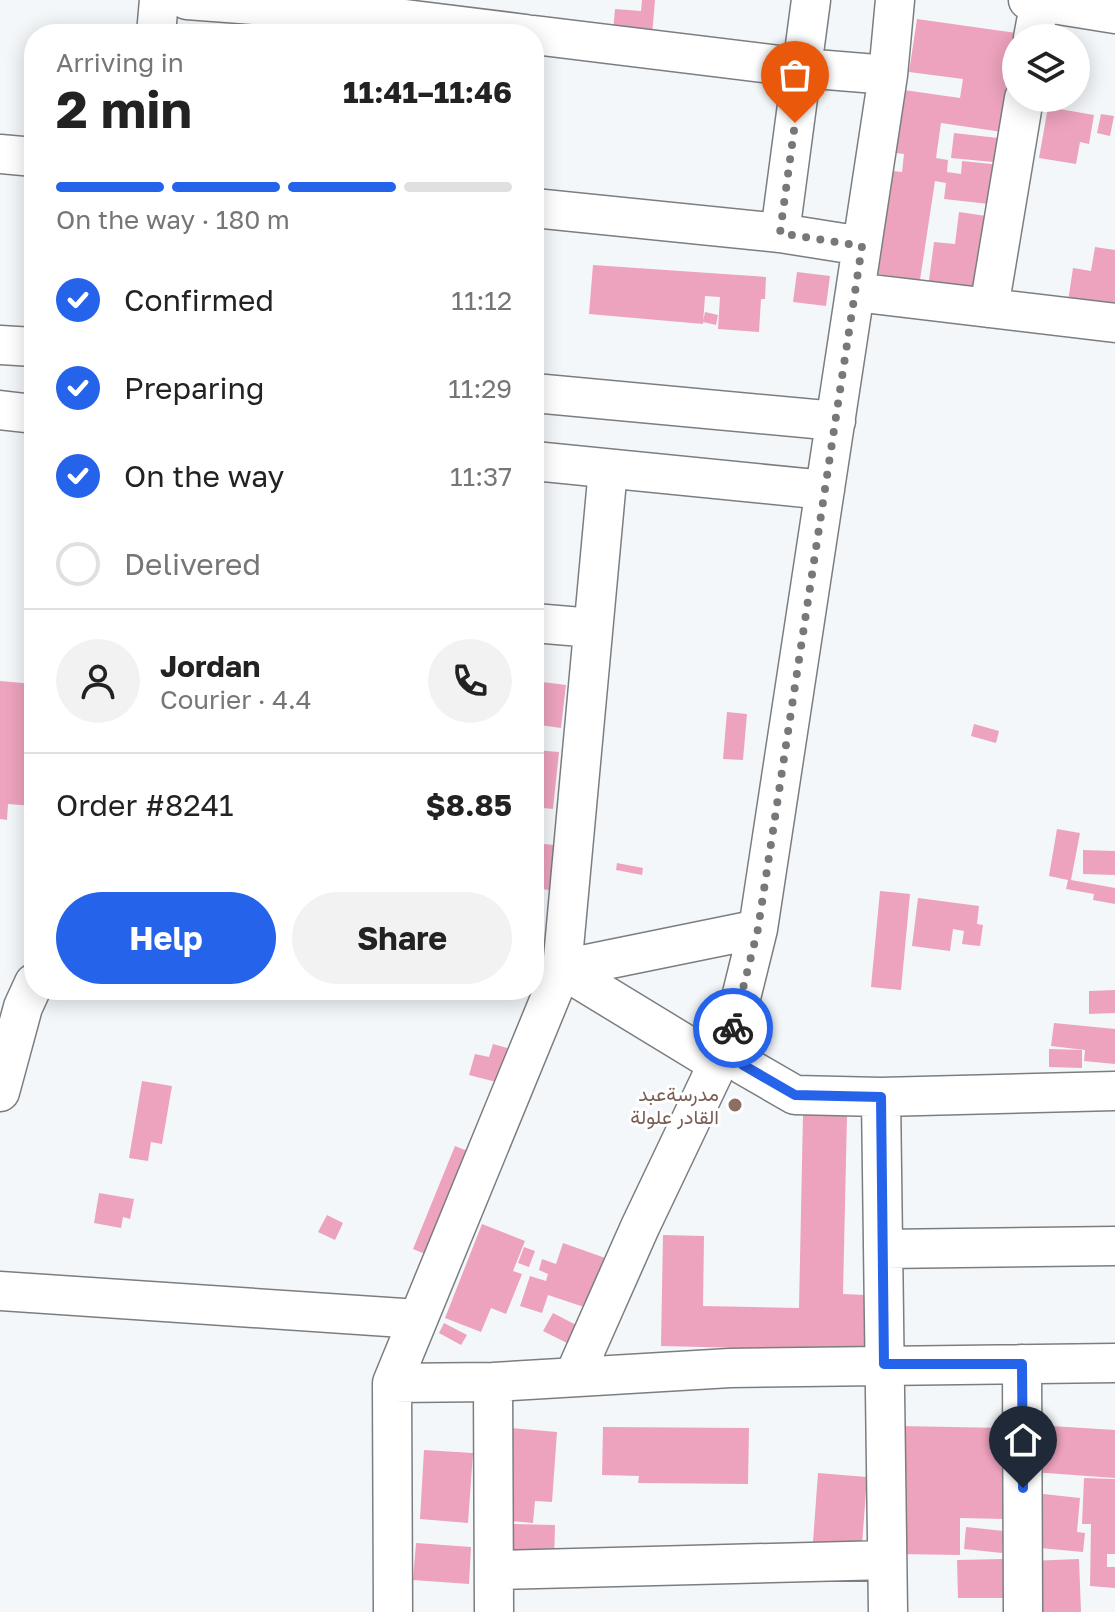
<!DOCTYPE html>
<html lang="en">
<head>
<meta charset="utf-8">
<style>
	:root { --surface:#fff; --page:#f2f2f2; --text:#222; --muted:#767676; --line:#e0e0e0; --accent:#2563eb }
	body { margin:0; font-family:"Golos Text",Vazirmatn,sans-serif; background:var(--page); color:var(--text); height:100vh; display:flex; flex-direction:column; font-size:30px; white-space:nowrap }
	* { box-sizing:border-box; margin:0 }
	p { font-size:26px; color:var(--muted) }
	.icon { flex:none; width:44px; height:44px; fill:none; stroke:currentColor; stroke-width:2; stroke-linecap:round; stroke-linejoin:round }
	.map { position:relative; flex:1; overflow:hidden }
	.drawer { position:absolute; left:24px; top:24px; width:520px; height:976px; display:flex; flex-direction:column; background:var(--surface); border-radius:32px; box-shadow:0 4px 20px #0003 }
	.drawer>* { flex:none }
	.controls { position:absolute; left:1002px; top:24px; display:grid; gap:16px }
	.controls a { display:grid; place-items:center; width:88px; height:88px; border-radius:50%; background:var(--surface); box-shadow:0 4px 20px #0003; font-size:40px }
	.pin { position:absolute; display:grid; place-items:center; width:68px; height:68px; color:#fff; margin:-82px -34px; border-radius:50% 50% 50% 0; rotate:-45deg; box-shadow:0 0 8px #0007 }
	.pin .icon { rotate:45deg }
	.courier { position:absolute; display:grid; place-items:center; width:80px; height:80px; margin:-40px; border:6px solid #2563eb; border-radius:50%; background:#fff; color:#222; box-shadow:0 2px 10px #0007 }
	.head em { font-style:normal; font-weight:700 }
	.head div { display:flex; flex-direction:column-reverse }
	.head { display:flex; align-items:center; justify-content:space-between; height:136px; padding:0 32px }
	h1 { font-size:52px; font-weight:700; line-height:60px }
	.bar { display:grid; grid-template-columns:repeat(4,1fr); gap:12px 8px; align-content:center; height:96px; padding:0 32px }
	.bar i { height:10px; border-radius:6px; background:var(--line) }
	.bar .on { background:var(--accent) }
	.bar p { grid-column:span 4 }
	.line { display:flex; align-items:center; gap:20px; padding:0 32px; border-top:2px solid var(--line) }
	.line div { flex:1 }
	.round { display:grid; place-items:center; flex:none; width:84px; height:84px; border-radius:42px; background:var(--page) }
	ol { padding:0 32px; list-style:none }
	li { display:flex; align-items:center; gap:24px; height:88px }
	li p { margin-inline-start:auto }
	li .icon { padding:8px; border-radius:50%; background:var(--accent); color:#fff; stroke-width:4 }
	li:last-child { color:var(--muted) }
	li i { width:44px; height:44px; border:4px solid var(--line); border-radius:50% }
	.cta { display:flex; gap:16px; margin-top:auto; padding:16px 32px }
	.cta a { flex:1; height:92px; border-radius:48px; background:var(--accent); color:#fff; font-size:32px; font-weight:700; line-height:92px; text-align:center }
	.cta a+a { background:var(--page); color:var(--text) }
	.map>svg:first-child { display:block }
	.building { fill:#eda3bd }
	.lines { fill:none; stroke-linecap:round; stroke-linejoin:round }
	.minor-casing { stroke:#7b7e81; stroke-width:41 }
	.minor { stroke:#fff; stroke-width:38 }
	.done { stroke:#767879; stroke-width:8; stroke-dasharray:0 14.4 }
	.route { stroke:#2563eb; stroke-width:10 }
	.education-dot { fill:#8d6e63; stroke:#fff; stroke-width:3 }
	.labels { text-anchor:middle; stroke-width:6; stroke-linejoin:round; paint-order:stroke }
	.education-label { font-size:20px; fill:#785e54; stroke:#fff; text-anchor:end }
</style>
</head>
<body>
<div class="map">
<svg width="1115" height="1612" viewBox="0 0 1115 1612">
	<rect width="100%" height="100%" fill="#f4f7fa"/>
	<path class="building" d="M642,0H655L651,48L612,44L615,9L641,11Z
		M917,19L1023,34L1016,38V81L1009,133L941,123L936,158L948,160L947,172L961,174L962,161L1001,165L998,205L944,199L946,183L935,181L920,280L878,274L893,171L902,172L904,154L895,153L904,90L960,98L963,79L909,72Z
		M1048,107L1094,115L1089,144L1080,142L1076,164L1039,158Z
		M1101,114L1114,116L1110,136L1097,133Z
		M954,133L1007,139L1004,163L951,158Z
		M959,212L993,217L982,296L928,288L934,242L955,244Z
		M1095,247L1115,250V315L1067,308L1073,268L1091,271Z
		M593,265L766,277L765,299H761L759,332L718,329L720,297L705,296L703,324L589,314Z
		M797,272L830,276L826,306L793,302Z
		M705,312L718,315L716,325L703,322Z
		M0,681L34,684V806L8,804L7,820L0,819Z
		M534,681L566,685L561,728L540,725L542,715L534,714Z
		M727,712L747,714L743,760L723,759Z
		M974,724L999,731L996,743L971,736Z
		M534,750L559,752L553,809L534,807Z
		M1057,829L1080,833L1071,880L1115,888V904L1093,900L1094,894L1066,889L1068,880L1049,876Z
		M534,843L554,845L549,890L534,888Z
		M1083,850L1115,851V875L1083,874Z
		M617,863L643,868L642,875L616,870Z
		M880,891L910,894L901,990L871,987Z
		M918,898L979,906L977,924L983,925L980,946L962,944L964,931L953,929L950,951L912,946Z
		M1115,990V1013L1089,1014V991Z
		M1054,1023L1115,1029V1064L1084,1061L1085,1050L1051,1046Z
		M493,1044L514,1050L504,1084L469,1075L475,1054L489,1057Z
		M1049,1049L1082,1050V1068L1049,1067Z
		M142,1081L172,1086L162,1144L151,1142L148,1161L129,1158Z
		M803,1114L847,1116L843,1294L866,1295L865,1351L661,1346L663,1235L704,1236L703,1306L799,1308Z
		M455,1146L473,1153L430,1256L413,1249Z
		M99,1193L134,1199L130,1219L123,1217L121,1228L94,1223Z
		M327,1215L343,1223L335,1240L318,1232Z
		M482,1224L525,1241L513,1271L522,1274L506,1314L491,1308L481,1332L445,1318Z
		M563,1243L608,1259L590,1309L548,1295L542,1313L520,1306L530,1276L546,1281L548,1274L539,1270L542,1259L556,1264Z
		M524,1247L535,1251L529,1267L518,1263Z
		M553,1313L580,1327L571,1345L543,1331Z
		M444,1323L467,1335L461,1345L439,1333Z
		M1035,1425L1115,1430V1478L1032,1472Z
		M899,1426L1005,1428L1004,1519L960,1518V1555L897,1554Z
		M498,1427L557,1432L552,1502L535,1501L533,1523L498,1520Z
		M603,1427L749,1428L748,1484L638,1483L639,1476L602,1475Z
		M424,1450L473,1453L468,1523L420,1519Z
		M818,1473L867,1477L862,1545L813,1542Z
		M1084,1478L1115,1479V1554H1107V1567H1115V1588L1090,1586L1091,1524H1082Z
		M1034,1493L1080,1498L1077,1532L1085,1533L1083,1552L1029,1547Z
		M513,1524L555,1525L554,1563L512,1562Z
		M966,1527L1004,1531L1002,1553L964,1549Z
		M416,1543L471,1547L469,1584L413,1580Z
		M1003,1559V1598H958L957,1560Z
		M1079,1559L1081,1612H1031L1029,1561Z"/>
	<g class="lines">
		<g class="minor-casing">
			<path id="minor" d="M187,0L356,13L526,34
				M1028,0L1115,14
				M156,34L159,0
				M534,35L803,68L888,75
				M1033,38L1040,0
				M0,154L34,157
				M534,208L780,233L862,246
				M780,233L811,0
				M855,292L1115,323
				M989,308L1024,98
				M0,345L34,347
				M534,393L836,421
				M0,410L34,414
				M534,461L825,490
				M534,623L593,628
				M718,1064L562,969L758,929
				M0,1092L23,1007L34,983
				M881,1097L1115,1091
				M884,1249L1115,1246
				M0,1291L418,1319
				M1022,1364L1023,1612
				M574,1376L640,1227L729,1040
				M493,1382L494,1612
				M392,1383L562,969L608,469
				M494,1570L887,1560
				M393,1612L392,1383L493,1382L730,1368L1115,1363
				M888,1612L881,1097L795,1095L743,1065L732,1034L758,929L888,75L895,0"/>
		</g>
		<use href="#minor" class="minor"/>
	</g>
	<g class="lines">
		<path class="done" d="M733,1028L758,929L862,246L780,233L795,123"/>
		<path class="route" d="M733,1028L732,1034L743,1065L795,1095L881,1097L884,1364H1022L1023,1488"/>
	</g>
	<circle class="education-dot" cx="735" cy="1105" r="8"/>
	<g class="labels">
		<g class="education-label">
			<text x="719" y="1101">مدرسةعبد<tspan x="719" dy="23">القادر علولة</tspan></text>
		</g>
	</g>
</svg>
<div class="controls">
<a><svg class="icon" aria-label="layers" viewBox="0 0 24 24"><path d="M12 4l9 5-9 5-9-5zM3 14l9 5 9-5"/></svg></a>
</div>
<div class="pin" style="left:795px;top:123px;background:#ea580c"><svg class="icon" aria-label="bag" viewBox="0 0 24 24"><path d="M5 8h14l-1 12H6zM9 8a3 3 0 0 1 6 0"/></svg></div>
<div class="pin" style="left:1023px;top:1488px;background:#1f2937"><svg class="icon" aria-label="home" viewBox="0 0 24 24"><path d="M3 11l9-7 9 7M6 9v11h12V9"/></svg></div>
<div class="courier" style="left:733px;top:1028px"><svg class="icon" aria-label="bike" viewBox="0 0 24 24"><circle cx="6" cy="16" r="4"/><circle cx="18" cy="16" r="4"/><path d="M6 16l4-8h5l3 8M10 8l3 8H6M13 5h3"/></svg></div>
<section class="drawer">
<div class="head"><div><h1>2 min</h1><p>Arriving in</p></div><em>11:41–11:46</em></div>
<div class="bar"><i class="on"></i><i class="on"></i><i class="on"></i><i></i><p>On the way · 180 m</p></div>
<ol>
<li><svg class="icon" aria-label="check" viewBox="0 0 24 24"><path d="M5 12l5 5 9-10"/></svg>Confirmed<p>11:12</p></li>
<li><svg class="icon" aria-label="check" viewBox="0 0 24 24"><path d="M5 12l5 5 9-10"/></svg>Preparing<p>11:29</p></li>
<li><svg class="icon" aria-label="check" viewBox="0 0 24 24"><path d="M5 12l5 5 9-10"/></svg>On the way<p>11:37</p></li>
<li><i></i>Delivered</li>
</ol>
<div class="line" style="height:144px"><a class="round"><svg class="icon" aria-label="person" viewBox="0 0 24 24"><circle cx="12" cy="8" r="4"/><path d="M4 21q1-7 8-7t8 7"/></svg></a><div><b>Jordan</b><p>Courier · 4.4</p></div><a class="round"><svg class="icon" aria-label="phone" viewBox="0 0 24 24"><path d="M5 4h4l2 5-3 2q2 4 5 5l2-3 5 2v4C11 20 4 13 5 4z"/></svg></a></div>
<div class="line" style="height:104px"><div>Order #8241</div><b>$8.85</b></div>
<div class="cta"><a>Help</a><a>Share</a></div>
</section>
</div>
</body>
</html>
